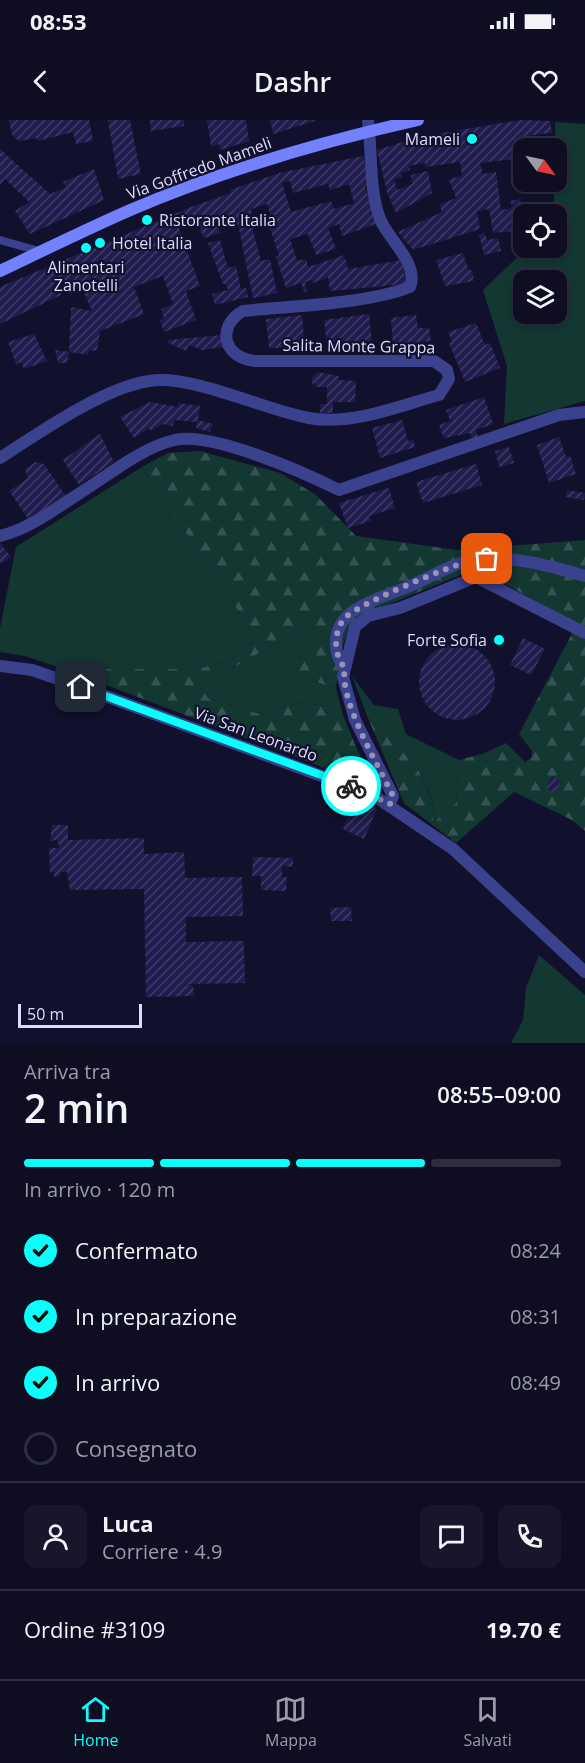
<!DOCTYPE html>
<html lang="it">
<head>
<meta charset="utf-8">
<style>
	:root { --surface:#0e0d22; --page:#17162a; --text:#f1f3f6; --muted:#9b9ca5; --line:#2e2d40; --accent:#08fffa }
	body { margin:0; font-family:"Open Sans",sans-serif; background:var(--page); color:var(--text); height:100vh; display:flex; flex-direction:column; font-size:22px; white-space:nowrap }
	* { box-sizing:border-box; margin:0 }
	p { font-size:20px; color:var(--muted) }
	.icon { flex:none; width:33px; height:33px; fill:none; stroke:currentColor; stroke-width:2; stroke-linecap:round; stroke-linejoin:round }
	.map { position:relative; height:923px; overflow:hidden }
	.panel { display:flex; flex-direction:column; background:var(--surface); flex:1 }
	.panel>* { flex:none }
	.needle { width:39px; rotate:123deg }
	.tools { position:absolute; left:513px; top:18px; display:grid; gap:12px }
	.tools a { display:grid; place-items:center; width:54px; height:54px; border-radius:12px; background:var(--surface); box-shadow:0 3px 9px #0003,0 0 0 2px var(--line); font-size:30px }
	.scale { position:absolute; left:18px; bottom:15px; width:124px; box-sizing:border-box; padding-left:6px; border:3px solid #dcdcff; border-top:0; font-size:16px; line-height:21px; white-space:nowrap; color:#dcdcff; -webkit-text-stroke:4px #12112d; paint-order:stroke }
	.pin { position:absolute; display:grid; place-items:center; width:51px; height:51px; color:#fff; margin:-26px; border-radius:12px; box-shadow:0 3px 9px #0006 }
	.courier { position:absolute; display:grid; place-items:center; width:60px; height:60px; margin:-30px; border:4px solid #08fffa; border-radius:50%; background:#fff; color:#222; box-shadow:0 2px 8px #0007 }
	.head em { font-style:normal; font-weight:600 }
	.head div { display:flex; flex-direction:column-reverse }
	.head { display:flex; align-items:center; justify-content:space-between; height:102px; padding:0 24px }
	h1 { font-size:39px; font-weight:600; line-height:45px }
	.bar { display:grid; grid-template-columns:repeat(4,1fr); gap:9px 6px; align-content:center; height:72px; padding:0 24px }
	.bar i { height:8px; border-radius:4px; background:var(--line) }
	.bar .current { background:var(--accent) }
	.bar p { grid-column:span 4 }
	.line { display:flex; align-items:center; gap:15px; padding:0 24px; border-top:2px solid var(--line) }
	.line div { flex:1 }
	.round { display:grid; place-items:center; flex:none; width:63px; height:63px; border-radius:12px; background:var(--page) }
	ol { padding:0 24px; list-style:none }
	li { display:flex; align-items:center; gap:18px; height:66px }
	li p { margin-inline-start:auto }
	li .icon { padding:6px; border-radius:50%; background:var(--accent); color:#111; stroke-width:4 }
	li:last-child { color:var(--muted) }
	li i { width:33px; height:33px; border:3px solid var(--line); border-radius:50% }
	.status { display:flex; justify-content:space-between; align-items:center; height:42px; padding:0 30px; background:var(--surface); direction:ltr }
	.status svg { height:16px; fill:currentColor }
	header { display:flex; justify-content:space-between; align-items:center; height:78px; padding:0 24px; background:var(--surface); font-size:27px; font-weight:600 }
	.menu { display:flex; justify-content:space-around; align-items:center; height:84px; border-top:2px solid var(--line); background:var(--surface); font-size:16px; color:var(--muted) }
	.menu a { display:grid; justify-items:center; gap:3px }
	.menu .current { color:var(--accent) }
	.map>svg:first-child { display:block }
	.green { fill:#133731; fill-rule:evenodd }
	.forest { fill:url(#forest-firs) }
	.building { fill:url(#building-hatch); fill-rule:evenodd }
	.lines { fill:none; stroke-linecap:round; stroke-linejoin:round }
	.lane { stroke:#3a418d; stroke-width:8 }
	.street { stroke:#3a418d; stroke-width:12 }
	.secondary { stroke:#7381ff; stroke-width:12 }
	.done { stroke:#9595b6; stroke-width:6; stroke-dasharray:0 10.8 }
	.route { stroke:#08fffa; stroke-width:8 }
	.poi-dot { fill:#08fffa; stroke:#12112d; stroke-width:2 }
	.labels { text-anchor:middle; stroke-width:4.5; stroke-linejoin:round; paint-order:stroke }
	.poi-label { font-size:16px; fill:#dcdcff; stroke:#12112d; text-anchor:end }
	.street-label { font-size:16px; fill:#dcdcff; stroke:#12112d }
</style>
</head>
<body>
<div class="status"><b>08:53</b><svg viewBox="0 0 49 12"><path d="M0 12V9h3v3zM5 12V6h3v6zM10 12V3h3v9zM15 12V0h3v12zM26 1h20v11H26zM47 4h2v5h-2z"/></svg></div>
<header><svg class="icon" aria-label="back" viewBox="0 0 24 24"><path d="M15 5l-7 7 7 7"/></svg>Dashr<svg class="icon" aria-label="heart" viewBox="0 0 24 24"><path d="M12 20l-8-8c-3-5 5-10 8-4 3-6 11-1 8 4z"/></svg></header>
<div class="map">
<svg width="585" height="923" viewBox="0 0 585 923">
	<defs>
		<pattern id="forest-firs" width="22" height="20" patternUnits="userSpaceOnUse" patternTransform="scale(1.5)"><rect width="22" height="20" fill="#133731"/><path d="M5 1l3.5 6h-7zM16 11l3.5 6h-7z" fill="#355350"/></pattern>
		<pattern id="building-hatch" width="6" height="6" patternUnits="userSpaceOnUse" patternTransform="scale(1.5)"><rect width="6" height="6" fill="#201c4e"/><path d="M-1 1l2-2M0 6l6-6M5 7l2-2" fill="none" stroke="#403c69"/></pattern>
	</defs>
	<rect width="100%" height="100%" fill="#12112d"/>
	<path class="green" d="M555,2L585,4V281L504,304L507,246L483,170L527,128H556V94H554V62H556ZM556,160V194H524V160Z
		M142,347L257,519L231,540L197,549H64L25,536L0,532V508L16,427Z
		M313,507L318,514L312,531L299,537L295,556L336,568L343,595L331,586L297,583L266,596L208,578L200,566L299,511Z
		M352,556L374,585L398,589L406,614L459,640L456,683L433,703L434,683L416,645L368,598Z
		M539,835L585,875V923H511L523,900L526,868Z"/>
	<path class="forest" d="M200,331L280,353L316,375L356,416L457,430L585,420V711L572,700L514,672L456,723L404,683L368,598L416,645L434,684L433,703L456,683L459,640L485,633L506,623L525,642L531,638L532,631L519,614L577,504L489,455L470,451L360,496C340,512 341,544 336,568L295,556L292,545L299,537L312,531L317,514L313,507L299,511L200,566L208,578L266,596L297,583L331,586L343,595L356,627L381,673L351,658L64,549H197L231,540L257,519L142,347L168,333Z"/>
	<path class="building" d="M9,0H89L93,21L76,24L73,12L38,21L37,18L19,21L12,15Z
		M108,0H130L141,54L118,59Z
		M150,0H184V6L151,11Z
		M207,0H246L249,21L220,30L219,24L211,26Z
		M270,0H315V1L273,14Z
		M521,0L550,1L552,13L525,16L524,38L480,43L483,54L496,52L501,90L512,88L511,81L520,79L523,99L514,101L515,106L524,105V118L516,119L515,111L493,113L489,89L477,91L480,109L413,130L398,112L442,92L439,85L456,78L449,59L462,56L460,42L425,47V43L409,46L410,50L401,53L402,57L394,59L397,70L412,64L411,55L428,51L432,73L396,93L387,72L377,30L418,17Z
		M0,29L50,74L66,67L63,62L94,49L104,80L30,114L15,91L29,82L5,59L0,65Z
		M363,36L370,65L365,66L376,104L342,116L339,104L328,108L336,129L316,135L308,114L290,119L297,141L306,139L308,147L344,135L348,149L402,140L406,164L330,171L328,157L313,163L312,160L305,162L307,171L304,172L301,163L286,168L276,137L279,136L270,108L274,107L267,84L251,89L253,111L261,141L270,139L277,173L253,178L238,104L219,109L220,113L204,118L196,99L178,106L200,166L186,171L196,200L164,212L160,200L164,199L161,189L173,184L163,156L134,167L144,194L100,211L97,231L89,230L88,235L69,232L71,187L92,191L81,166L73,169L69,160L61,164V175L0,204V167L191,87L231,73L230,70L279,53ZM290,61L293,73L328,64L330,70L349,64L354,83L334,89L331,81L291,92L282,63Z
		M485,113L487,120L498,118L501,131L484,135L479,115Z
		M220,120L228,148L236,146L241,169L246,168L248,177L215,185L212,174L228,170L226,164H223L208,123Z
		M463,133L468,149L472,151L474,161L445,166L436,140Z
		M369,194L372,221L327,226L324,200Z
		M302,195L305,228H269L266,199Z
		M416,195L418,208H429L431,221L393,225L391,198Z
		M476,203L485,225L490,223L500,248L465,262L449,223L452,222L448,212Z
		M34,214L47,241L24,249L21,242L16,244L8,222Z
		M221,215L223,227L202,230L189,225L186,231L168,223V220Z
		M55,230L69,232L67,243H58Z
		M317,252L339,256V260L356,261L355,282H333V293H320V284H327V267H317L312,263V258Z
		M484,277L493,304L476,310L478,317L472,319L470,313L444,318L439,305L450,301L446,290Z
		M150,282L178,287V283L200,286L198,300L213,304L210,312L196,308L197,302L174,300L173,306L163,304L151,311L149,308L134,318L120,297Z
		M402,300L408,321L413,320L415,327L380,338L372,308Z
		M100,314L114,342L79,365L63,340Z
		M559,317L566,337L570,336L576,354L549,363L537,325Z
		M509,327L514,343L499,347L495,331Z
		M35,342L44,344L67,378L29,400L9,371L28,358L25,350Z
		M476,344L482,365L423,383L416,362Z
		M389,368L395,388L369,396L371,401L348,408L339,383Z
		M567,370L585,373L584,380L565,377Z
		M0,423L11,437L1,444L0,443Z
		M523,518L545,529L531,555L510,545Z
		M419 562a38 38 0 1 1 76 0a38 38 0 1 1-76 0Z
		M552,656L561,661L555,673L546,668Z
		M335,671L347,676L344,683L332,677Z
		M356,680L377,689L364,719L343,709Z
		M52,705H68V720L144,718V734L184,732L185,758L242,757L243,796L186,797V822L244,821L245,863L187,864L193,866L194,876L146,877L144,769L70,770L67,752H60V756L54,757V752L50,753L49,728H60L57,720L50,721Z
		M253,737L293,738V747L282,746V757H287L286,771L261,770V756H252Z
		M351,787L352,801H331L330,788Z"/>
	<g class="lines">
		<path class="lane" d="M0,120L39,131"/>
		<path class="street" d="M0,338C40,312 103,268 149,261C192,254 264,290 309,298C351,306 398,286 439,275L449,259L447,250L434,241H255C223,238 216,206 243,191C291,186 367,184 410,167C419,144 390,121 381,101C369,75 372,30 368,0
			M0,416C29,409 55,389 80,373C109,355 142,327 175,320C211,311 305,353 339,370L559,295L585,292
			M0,546L32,550L81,567L373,675L453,729L585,852
			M345,548C338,539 336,533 336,522C336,486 386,477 412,465C431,457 451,444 471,440C508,434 551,446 585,456
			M390,684L393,676L355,600L343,557L355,507L368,496L400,488L476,457L585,513"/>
		<path class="secondary" d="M0,151C42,131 85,110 128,91C221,51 320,22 418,0"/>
	</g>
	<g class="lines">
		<path class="done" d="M351,666L390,684L393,676C379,647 338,578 345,548C334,535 333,515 343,500C352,486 448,447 469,441C474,440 481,440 487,439"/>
		<path class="route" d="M81,567L351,666"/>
	</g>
	<g class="poi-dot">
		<circle cx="472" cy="19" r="6"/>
		<circle cx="147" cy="100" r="6"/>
		<circle cx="100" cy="123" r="6"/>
		<circle cx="86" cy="128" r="6"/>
		<circle cx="499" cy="520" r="6"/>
	</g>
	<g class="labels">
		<g class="poi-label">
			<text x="460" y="25">Mameli</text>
			<text x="159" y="106" text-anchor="start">Ristorante Italia</text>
			<text x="112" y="129" text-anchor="start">Hotel Italia</text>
			<text x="86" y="153" text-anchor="middle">Alimentari<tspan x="86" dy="18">Zanotelli</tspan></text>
			<text x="487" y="526">Forte Sofia</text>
		</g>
		<g class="street-label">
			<text transform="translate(199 48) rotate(-20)" y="6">Via Goffredo Mameli</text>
			<text transform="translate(359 226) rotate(1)" y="6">Salita Monte Grappa</text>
			<text transform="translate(256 614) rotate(20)" y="6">Via San Leonardo</text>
		</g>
	</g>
</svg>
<div class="tools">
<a><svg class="needle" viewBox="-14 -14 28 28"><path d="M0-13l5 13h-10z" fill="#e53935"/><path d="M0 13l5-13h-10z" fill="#9b9ca5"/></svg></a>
<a><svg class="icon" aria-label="locate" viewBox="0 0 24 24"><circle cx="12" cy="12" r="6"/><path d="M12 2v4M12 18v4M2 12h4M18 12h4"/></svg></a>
<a><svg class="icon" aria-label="layers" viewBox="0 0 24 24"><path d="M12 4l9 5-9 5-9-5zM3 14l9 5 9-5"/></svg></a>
</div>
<div class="scale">50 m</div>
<div class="pin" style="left:487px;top:439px;background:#ea580c"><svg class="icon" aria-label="bag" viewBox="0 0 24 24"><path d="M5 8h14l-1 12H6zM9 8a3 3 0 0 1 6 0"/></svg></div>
<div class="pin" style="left:81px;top:567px;background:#1f2937"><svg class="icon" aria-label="home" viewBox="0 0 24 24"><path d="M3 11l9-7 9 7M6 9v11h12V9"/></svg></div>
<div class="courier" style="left:351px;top:666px"><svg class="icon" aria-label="bike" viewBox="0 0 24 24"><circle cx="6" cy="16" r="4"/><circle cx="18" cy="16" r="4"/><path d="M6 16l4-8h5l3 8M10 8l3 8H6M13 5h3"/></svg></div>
</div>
<section class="panel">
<div class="head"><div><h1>2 min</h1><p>Arriva tra</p></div><em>08:55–09:00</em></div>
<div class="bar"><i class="current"></i><i class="current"></i><i class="current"></i><i></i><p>In arrivo · 120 m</p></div>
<ol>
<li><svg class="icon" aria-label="check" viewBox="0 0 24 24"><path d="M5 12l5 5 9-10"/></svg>Confermato<p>08:24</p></li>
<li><svg class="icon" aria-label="check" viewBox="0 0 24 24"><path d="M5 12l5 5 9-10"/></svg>In preparazione<p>08:31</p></li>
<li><svg class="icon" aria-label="check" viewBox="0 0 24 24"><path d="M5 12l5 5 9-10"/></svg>In arrivo<p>08:49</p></li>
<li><i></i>Consegnato</li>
</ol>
<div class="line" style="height:108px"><a class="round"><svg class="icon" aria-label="person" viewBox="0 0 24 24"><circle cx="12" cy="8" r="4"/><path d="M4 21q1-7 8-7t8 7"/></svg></a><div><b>Luca</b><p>Corriere · 4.9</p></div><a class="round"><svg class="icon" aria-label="chat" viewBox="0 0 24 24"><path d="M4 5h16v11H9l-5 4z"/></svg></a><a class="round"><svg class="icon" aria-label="phone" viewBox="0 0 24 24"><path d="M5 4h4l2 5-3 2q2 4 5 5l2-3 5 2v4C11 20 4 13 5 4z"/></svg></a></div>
<div class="line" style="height:78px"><div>Ordine #3109</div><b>19.70 €</b></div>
</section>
<nav class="menu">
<a class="current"><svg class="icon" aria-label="home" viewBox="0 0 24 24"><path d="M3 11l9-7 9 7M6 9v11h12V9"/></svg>Home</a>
<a><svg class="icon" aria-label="map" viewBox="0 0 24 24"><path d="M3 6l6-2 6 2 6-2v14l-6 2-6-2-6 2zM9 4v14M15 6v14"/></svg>Mappa</a>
<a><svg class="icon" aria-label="saved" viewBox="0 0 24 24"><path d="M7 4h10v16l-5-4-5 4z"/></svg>Salvati</a>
</nav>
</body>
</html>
